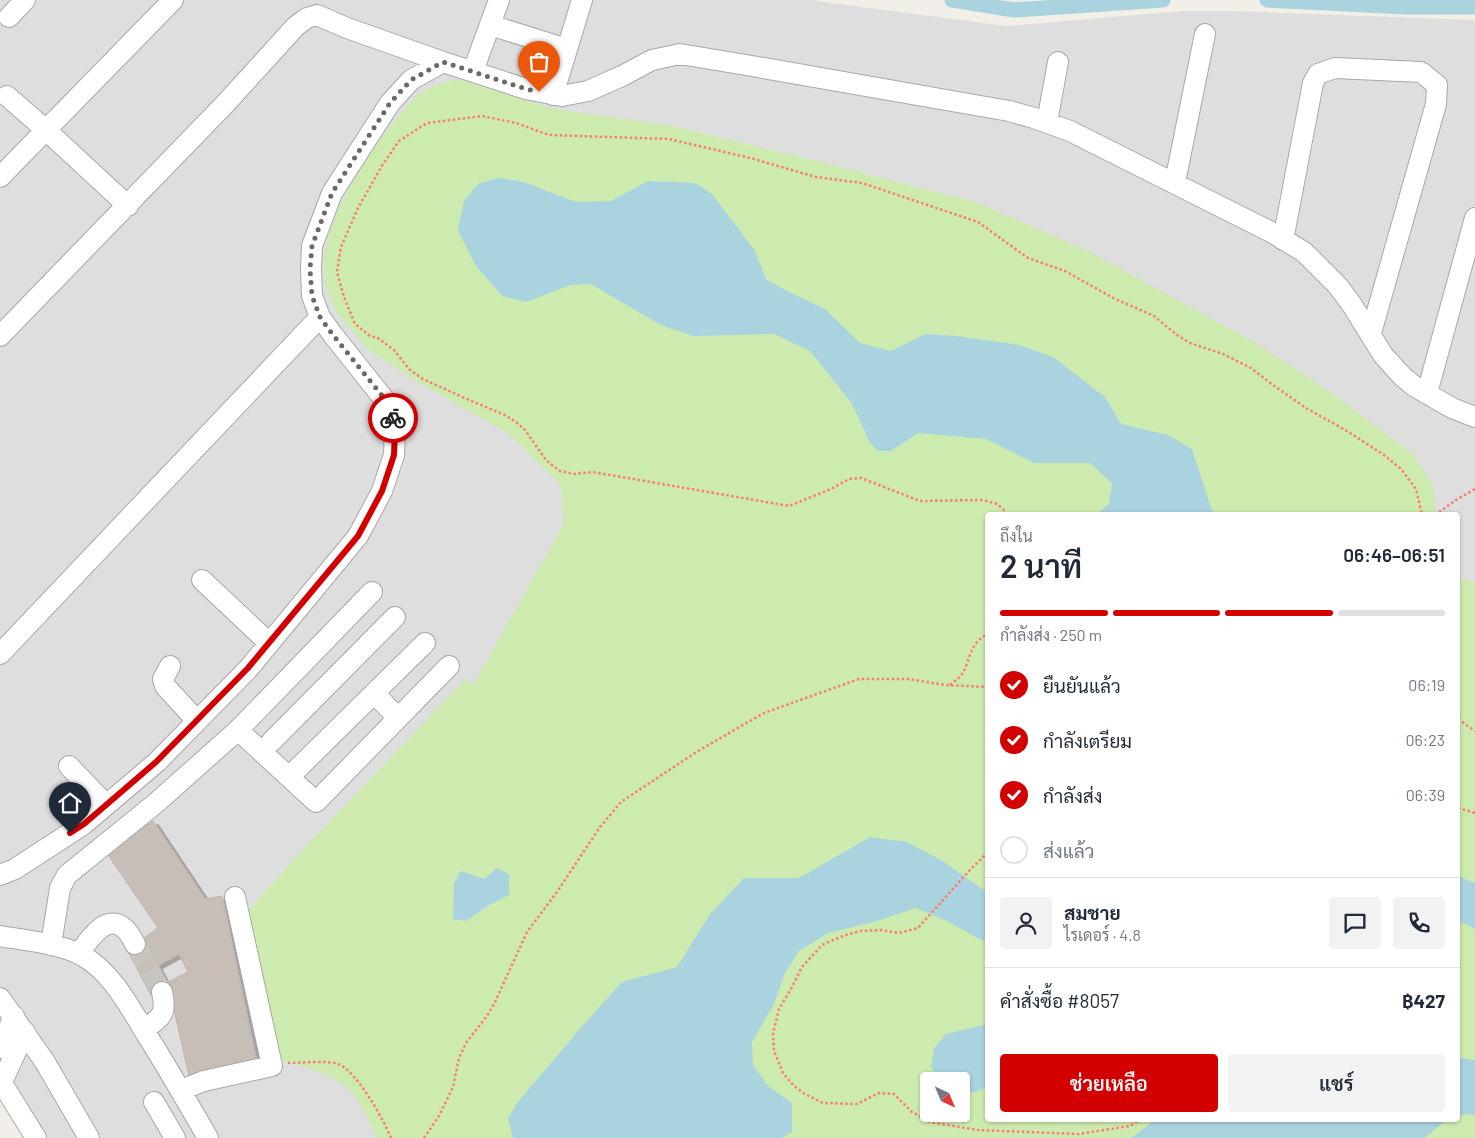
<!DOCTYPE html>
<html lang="th">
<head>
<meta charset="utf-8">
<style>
	:root { --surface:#fff; --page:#f2f2f3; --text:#1f2937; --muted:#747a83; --line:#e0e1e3; --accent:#d30001 }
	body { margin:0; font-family:Barlow,Sarabun,sans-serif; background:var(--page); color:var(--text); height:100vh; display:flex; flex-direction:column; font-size:19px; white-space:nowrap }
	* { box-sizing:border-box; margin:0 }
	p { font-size:16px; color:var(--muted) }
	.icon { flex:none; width:28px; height:28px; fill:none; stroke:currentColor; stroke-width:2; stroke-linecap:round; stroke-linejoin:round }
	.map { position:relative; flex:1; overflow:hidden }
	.details { position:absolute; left:985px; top:512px; width:475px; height:610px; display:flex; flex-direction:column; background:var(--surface); border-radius:5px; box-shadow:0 1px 4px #0004 }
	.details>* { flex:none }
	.needle { width:32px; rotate:136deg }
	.buttons { position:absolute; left:920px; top:1072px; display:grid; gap:10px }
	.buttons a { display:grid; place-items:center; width:50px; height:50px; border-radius:5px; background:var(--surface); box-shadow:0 1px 4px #0004; font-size:25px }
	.pin { position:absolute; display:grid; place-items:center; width:42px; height:42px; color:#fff; margin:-51px -21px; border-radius:50% 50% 50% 0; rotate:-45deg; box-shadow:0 0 5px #0007 }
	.pin .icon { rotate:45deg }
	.courier { position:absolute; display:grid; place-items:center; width:50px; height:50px; margin:-25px; border:4px solid #d30001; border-radius:50%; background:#fff; color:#222; box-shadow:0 1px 6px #0007 }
	.overview em { font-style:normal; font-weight:600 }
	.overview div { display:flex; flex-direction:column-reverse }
	.overview { display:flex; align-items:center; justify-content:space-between; height:85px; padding:0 15px }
	h1 { font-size:32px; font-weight:600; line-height:38px }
	.bar { display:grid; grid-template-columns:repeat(4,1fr); gap:8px 5px; align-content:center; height:60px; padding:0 15px }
	.bar i { height:6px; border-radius:4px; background:var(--line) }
	.bar .selected { background:var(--accent) }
	.bar p { grid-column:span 4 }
	.line { display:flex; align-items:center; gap:12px; padding:0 15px; border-top:1px solid var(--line) }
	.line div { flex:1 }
	.round { display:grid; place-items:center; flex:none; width:52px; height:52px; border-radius:5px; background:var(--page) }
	ol { padding:0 15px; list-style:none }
	li { display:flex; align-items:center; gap:15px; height:55px }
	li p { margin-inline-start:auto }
	li .icon { padding:5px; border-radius:50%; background:var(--accent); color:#fff; stroke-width:4 }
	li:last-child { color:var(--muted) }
	li i { width:28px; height:28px; border:2px solid var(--line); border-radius:50% }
	.primary-button { display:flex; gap:10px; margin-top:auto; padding:10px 15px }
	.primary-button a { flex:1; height:58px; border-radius:5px; background:var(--accent); color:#fff; font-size:20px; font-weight:600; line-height:58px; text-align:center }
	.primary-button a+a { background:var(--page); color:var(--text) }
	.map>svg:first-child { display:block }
	.residential { fill:#dfdede; fill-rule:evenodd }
	.grass { fill:#cdebae; fill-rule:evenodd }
	.water { fill:#a9d3df }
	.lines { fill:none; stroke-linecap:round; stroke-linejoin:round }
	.canal { stroke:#a9d3df; stroke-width:15 }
	.building { fill:#c7beb7; stroke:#c4b5aa; fill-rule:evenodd; filter:url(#shadow) }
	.minor-tunnel { stroke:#c8c5c0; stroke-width:20; stroke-dasharray:20 10; stroke-linecap:butt }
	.minor-casing { stroke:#a8a8a8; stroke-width:22 }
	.path { stroke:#fb7d70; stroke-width:2.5; stroke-dasharray:2.5 2.5; stroke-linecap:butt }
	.minor { stroke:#fff; stroke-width:20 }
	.done { stroke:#6a6967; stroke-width:5; stroke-dasharray:0 9 }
	.route { stroke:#d30001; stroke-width:6 }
</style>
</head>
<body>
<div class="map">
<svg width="1475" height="1138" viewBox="0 0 1475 1138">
	<defs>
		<filter id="shadow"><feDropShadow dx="5" dy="3" stdDeviation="0" flood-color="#0004"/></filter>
	</defs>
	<rect width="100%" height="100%" fill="#f2eee8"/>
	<path class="residential" d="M0,0H809L1006,26L1183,11H1231L1475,20V1138H25L0,1089ZM988,515H1458V1120H988ZM929,1081H961V1114H929Z"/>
	<path class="grass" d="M457,79L554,109L673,126L836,166L976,202L1090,252L1252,341L1329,391L1414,455L1433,487L1436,515H988V1120H1458V577L1459,579L1475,581V1138H377C369,1121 360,1098 344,1085C327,1072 296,1065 275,1058L247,911L330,821L465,680L473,685L564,524L561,485L509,434L408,376L366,348L335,310L324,279L325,250L336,215L359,169L392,124L417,95L436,85ZM929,1081H961V1114H929Z"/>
	<path class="water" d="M498,178L524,182L576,202L611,201L648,181L695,183L712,194L755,251L766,279L785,290L825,309L860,343L891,351L925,334L956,336L1019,345L1053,357L1105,397L1121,424L1168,435L1192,449L1211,508L1216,515H1096L1109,504L1112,483L1090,463H1034L986,439L918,433L891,451H878L870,443L851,402L810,351L774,334L693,336L659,324L591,284L571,285L526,302L502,296L476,266L458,230L464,201L478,184Z
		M870,837L907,842L941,860L987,892V943L947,921L916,908L877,921L828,933L799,951L785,973L774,1004L752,1042L753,1065L769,1087L792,1103V1132L781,1138H513L508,1119L517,1103L584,1024L622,982L677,967L711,913L744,878H799Z
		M496,868L509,874V895L489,905L466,921L453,919L454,884L460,871L485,879Z
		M1458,876L1475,883V929L1458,921Z
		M987,1021V1087L973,1093L961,1090V1081H941L931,1067L934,1049L946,1034L984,1025Z
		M1462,1058L1475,1060V1115L1465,1114L1458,1117V1059Z
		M1155,1120H1450L1443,1123L1424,1138H1131Z"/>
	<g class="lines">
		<path class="canal" d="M952,0L1014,10L1163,0
			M1267,0L1406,7H1475"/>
	</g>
	<path class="building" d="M153,821L205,899L222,896L257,1063L189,1076L169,988L152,997L127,950L158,928L106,852ZM179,954L188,972L166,983L157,966Z"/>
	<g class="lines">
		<path class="minor-tunnel" d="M135,944L162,992"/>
		<g class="minor-casing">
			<path id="minor" d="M9,17L25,0
				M490,25L567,49
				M473,71L499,0
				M553,95L582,0
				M7,96L46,130L128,206
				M1047,122L1058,62
				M0,177L173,0
				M1175,182L1205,34
				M1283,240L1313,83L1318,74L1335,68L1421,72L1437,85L1436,104L1371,333
				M0,336L226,103L296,26L307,18L317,15L347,28L443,62
				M1427,393L1475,218
				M202,580L269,643
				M0,654L320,317
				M170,666L163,679L165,686L197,721
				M374,693L398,718
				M238,730L316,802L449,666
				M271,742L395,617
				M69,766L106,805
				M289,777L425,643
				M0,875L15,869L84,824L157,762L249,668L358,536L382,491L394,455L395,427L391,408L333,335L320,317L312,296L311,269L312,246L332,193L390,103L411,80L443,62L526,89L562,96L588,91L622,76L652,60L680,54L752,66L1009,111L1034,118L1070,131L1271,232L1304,252L1338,286L1352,305L1383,355L1402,376L1414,386L1452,408L1475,417
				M0,936C23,940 62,944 81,955C113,972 131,1010 150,1040C170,1072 189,1105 208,1138
				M51,945L60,888L67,875L156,803L238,730L372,592
				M79,954C89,939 107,911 126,930C130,934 133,940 135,944
				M0,998L45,1062L89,1138
				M144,1029C162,1017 167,1014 162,992
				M0,1048L14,1016
				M0,1080L36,1138
				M0,1083L2,1082L25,1032
				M181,1090L204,1081L272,1066L235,897
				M154,1102L175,1138"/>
		</g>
		<path class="path" d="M1007,515L1003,509L997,504L983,500L920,501L861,478L849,479L831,489L789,506L593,472L574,474L560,471L553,466L546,460L525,430L516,422L505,415L469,400L423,379L409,369L394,350L378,338L370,336L355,324L344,297L337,272L341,247L358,208L383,164L399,141L427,123L482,116L516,123L549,135L669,139L750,158L816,177L862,183L978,222L1028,258L1065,271L1115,299L1154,316L1177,335L1190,343L1223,354L1251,368L1273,385L1306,408L1347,431L1384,455L1401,469L1416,489L1422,515
			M1435,515L1456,500L1475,489
			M950,685C953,682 957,680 960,677C971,663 967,644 988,634
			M1458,719L1475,731
			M1458,808L1475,813
			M988,852L969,871L918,928L899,933L881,930L860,931L843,936L822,945L802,967L791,989L779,1009L773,1033L774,1051L783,1073L794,1086L805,1094L823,1103L857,1104L879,1093L894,1094L912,1112L930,1122L977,1130L1079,1134L1130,1126L1139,1120
			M288,1063C299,1063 328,1060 338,1064C356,1070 384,1120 391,1138
			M424,1138L439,1116L453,1087L459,1058L466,1043L487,1016L495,1002L527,932L557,892L600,827L621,802L698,751L764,713L859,679H908L945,685L988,687"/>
		<use href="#minor" class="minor"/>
	</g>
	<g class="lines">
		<path class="done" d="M393,418L392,408L333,335L320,317L312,296L310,269L312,246L332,193L390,103L411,80L443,62L526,89L539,92"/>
		<path class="route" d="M70,833L84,824L156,762L248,668L358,536L382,491L394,455L395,427L393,418"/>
	</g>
</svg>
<div class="buttons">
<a><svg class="needle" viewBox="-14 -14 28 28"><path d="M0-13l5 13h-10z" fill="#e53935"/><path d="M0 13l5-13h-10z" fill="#747a83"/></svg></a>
</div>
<div class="pin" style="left:539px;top:92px;background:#ea580c"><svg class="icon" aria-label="bag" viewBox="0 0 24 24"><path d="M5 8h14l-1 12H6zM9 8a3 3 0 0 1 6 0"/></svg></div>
<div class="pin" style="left:70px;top:833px;background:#1f2937"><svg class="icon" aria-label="home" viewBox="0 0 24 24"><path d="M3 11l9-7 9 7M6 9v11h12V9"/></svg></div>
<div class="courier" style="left:393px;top:418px"><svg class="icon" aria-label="bike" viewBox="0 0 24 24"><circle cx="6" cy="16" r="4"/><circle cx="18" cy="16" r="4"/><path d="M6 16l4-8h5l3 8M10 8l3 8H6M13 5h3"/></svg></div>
<section class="details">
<div class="overview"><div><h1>2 นาที</h1><p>ถึงใน</p></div><em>06:46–06:51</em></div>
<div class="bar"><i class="selected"></i><i class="selected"></i><i class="selected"></i><i></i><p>กำลังส่ง · 250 m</p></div>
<ol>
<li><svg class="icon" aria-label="check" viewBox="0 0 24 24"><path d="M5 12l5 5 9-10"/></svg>ยืนยันแล้ว<p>06:19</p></li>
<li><svg class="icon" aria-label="check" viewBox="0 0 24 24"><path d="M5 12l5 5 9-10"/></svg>กำลังเตรียม<p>06:23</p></li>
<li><svg class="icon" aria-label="check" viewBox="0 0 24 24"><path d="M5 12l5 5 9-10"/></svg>กำลังส่ง<p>06:39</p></li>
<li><i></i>ส่งแล้ว</li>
</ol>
<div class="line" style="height:90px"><a class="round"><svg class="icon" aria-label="person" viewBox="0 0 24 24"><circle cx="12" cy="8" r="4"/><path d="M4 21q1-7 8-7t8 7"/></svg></a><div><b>สมชาย</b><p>ไรเดอร์ · 4.8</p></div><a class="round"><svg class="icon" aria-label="chat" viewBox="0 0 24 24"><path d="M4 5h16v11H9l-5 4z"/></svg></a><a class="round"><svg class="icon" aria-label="phone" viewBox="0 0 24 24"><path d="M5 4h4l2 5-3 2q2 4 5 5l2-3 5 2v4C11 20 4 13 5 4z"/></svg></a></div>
<div class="line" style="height:65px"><div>คำสั่งซื้อ #8057</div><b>฿427</b></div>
<div class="primary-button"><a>ช่วยเหลือ</a><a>แชร์</a></div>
</section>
</div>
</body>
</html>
